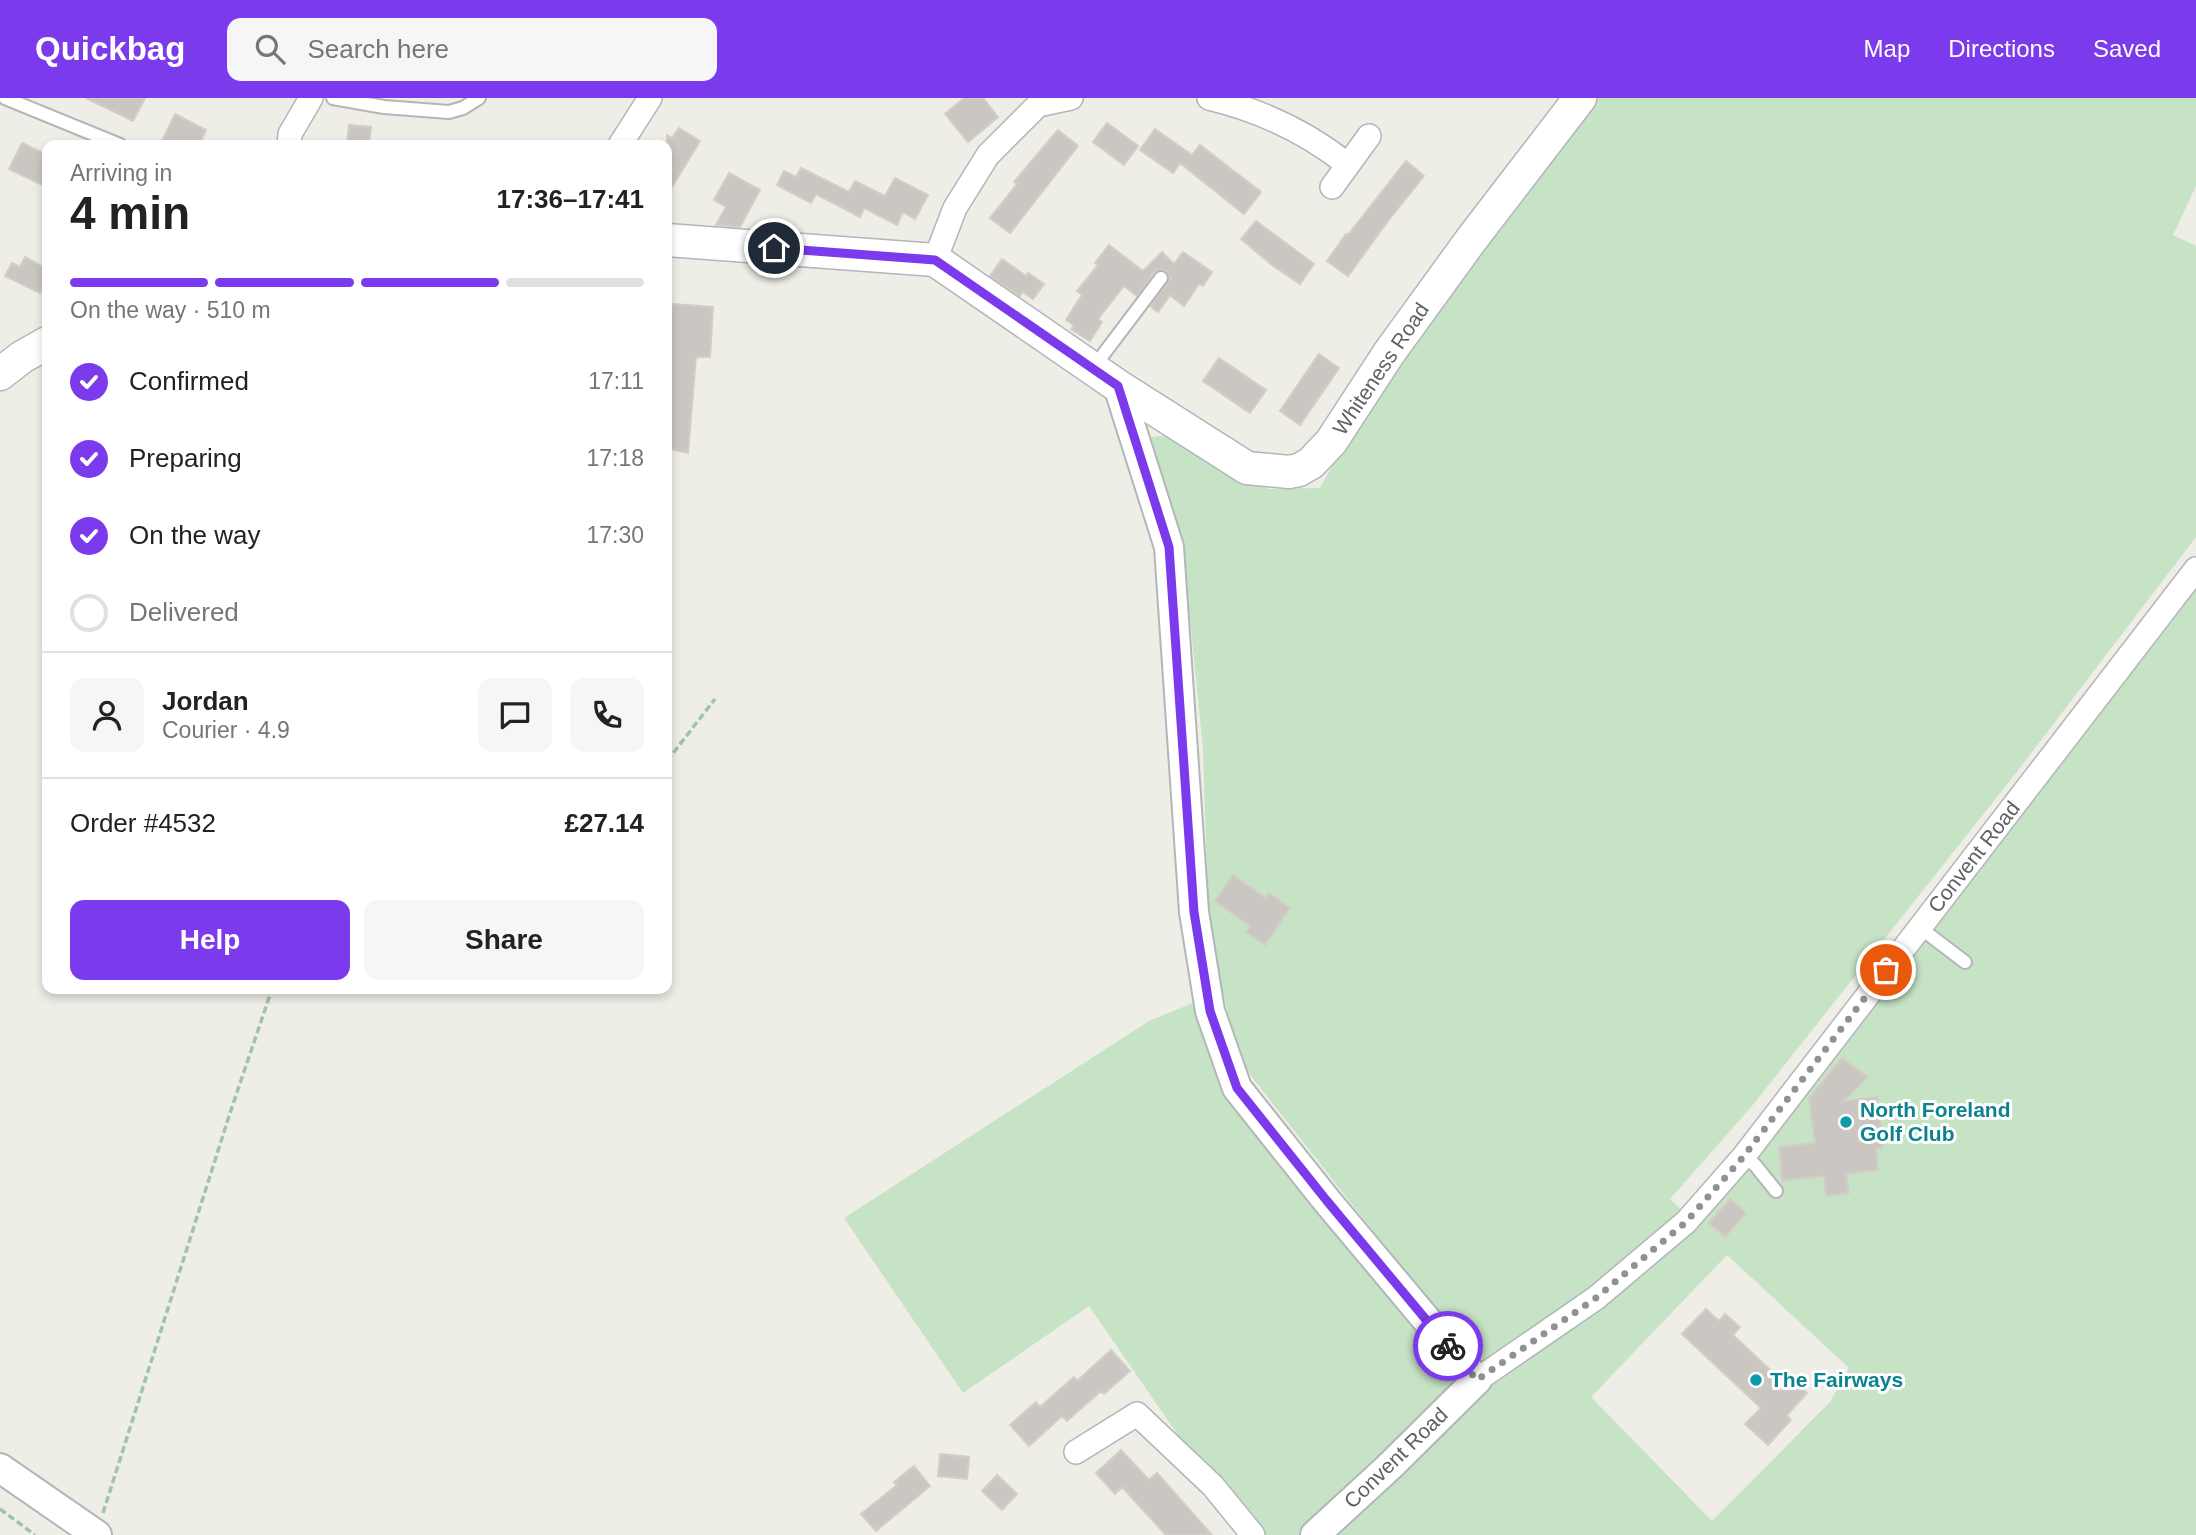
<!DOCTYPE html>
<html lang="en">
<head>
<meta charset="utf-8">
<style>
	:root { --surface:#fff; --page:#f6f6f6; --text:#222; --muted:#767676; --line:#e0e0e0; --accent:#7c3aed }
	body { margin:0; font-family:Arial,sans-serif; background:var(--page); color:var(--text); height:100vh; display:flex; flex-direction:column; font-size:26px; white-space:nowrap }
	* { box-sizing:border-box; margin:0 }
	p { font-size:23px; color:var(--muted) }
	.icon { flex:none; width:38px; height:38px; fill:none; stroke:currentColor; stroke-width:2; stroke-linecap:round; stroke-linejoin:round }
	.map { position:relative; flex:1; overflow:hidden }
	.sheet { position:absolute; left:42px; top:42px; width:630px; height:854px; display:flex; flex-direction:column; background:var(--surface); border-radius:14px; box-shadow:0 4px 10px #0003 }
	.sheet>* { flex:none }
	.pin { position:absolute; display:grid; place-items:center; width:60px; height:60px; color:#fff; margin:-30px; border:4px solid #fff; border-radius:50%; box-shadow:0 2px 7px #0007 }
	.courier { position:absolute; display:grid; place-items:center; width:70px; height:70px; margin:-35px; border:5px solid #7c3aed; border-radius:50%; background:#fff; color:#222; box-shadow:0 2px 9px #0007 }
	.summary em { font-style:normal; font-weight:800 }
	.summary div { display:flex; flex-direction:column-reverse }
	.summary { display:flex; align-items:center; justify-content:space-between; height:119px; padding:0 28px }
	h1 { font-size:46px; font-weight:800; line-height:52px }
	.bar { display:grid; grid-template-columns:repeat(4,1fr); gap:10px 7px; align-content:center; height:84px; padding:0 28px }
	.bar i { height:9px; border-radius:5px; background:var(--line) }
	.bar .current { background:var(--accent) }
	.bar p { grid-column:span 4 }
	.line { display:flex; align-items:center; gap:18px; padding:0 28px; border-top:2px solid var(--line) }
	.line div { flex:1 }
	.round { display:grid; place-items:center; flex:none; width:74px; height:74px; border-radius:14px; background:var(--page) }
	ol { padding:0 28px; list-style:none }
	li { display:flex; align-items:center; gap:21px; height:77px }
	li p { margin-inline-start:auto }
	li .icon { padding:7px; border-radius:50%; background:var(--accent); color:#fff; stroke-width:4 }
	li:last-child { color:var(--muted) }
	li i { width:38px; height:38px; border:4px solid var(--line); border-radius:50% }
	.primary-button { display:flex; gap:14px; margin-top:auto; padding:14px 28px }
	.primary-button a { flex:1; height:80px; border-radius:14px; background:var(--accent); color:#fff; font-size:28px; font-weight:800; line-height:80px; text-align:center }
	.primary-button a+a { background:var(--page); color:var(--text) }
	header { display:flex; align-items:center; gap:42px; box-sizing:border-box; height:98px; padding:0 35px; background:var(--accent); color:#fff }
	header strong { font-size:33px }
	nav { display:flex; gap:38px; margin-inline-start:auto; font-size:24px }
	.search { width:490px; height:63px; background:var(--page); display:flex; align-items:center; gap:18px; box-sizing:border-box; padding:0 24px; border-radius:14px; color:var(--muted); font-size:26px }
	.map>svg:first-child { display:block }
	.green { fill:#c6e3c6; fill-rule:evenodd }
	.building { fill:#cac7c3; stroke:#d3cec5; stroke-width:2 }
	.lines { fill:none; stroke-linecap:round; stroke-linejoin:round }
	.service-casing { stroke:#b3b6b9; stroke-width:16 }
	.minor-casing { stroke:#b3b6b9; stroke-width:26 }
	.tertiary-casing { stroke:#b3b6b9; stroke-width:32 }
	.secondary-casing { stroke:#b2b5b9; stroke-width:35 }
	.path { stroke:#9fc4a9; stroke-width:3.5; stroke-dasharray:7 3.5; stroke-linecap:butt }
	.service { stroke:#fff; stroke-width:12 }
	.minor { stroke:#fff; stroke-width:23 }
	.tertiary { stroke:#fff; stroke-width:28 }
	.secondary { stroke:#fff; stroke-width:32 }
	.done { stroke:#909292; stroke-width:7; stroke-dasharray:0 12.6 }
	.route { stroke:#7c3aed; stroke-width:9 }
	.culture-dot { fill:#0f9aa8; stroke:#fff; stroke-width:2.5 }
	.labels { text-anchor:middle; stroke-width:6; stroke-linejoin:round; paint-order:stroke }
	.street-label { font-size:21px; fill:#5e6165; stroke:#fff }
	.culture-label { font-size:21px; font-weight:bold; fill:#0d838f; stroke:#fff; text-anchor:start }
</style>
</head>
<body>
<header>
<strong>Quickbag</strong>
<div class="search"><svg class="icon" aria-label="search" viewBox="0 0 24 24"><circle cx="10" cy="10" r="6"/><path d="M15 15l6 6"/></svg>Search here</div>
<nav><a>Map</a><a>Directions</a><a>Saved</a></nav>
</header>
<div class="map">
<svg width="2196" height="1437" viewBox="0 0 2196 1437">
	<rect width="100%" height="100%" fill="#eeede6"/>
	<path class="green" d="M1592,0H2196V88L2173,137L2196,148V439L2016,675L1752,1008L1670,1101L1695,1125L2196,489V1437H1247L1089,1208L963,1295L844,1120L1149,923L1193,905L1234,1001L1392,1194L1406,1175L1241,965L1209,842L1203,651L1183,452L1148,339L1164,338L1269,391L1320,390L1383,274ZM1233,777L1266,800L1270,795L1290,810L1265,846L1246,834L1250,828L1215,803ZM1727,1157L1849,1270L1830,1304L1712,1423L1591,1299Z"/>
	<path class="building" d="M86,0H145L133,23Z
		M964,0H983L998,19L968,44L945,16Z
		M175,16L206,32L199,47H160Z
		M1107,25L1138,48L1124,67L1093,44Z
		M349,27L371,29L369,47H347Z
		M679,30L700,43L667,97V37L672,40Z
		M1155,31L1192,57L1200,47L1261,94L1244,116L1180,65L1173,75L1140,52Z
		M1058,32L1078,48L1010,135L990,120L1017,86L1014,84Z
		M22,45L47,57V76L42,87L9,71Z
		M1406,63L1424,78L1388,123L1348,178L1327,163L1346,136L1348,137Z
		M801,70L849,94L855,83L885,98L895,80L928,97L915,121L903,114L897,127L864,110L860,119L816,96L811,105L777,87L784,73L796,79Z
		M729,75L760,92L740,129L716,127L726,109L714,102Z
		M1256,123L1314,166L1300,186L1272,167L1241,141Z
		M1109,147L1143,173L1162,154L1174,166L1183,154L1212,174L1203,188L1199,186L1184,208L1170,197L1158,214L1150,208L1168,185L1170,180L1167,173L1161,171L1154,174L1137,198L1124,188L1098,221L1102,224L1090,243L1071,231L1074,227L1066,222L1082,197L1077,193L1098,167L1095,165Z
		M25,159L47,171V194L42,192L40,195L5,178L12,165L20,169Z
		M1002,161L1026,178L1028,175L1044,186L1033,201L1023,194L1020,198L990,178Z
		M672,206L713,209L710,259H696L688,355L667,350V235Z
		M1319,256L1339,270L1300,327L1280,313Z
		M1219,260L1266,292L1250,315L1203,283Z
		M1233,777L1266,800L1269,795L1290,810L1265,847L1246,834L1250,828L1215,803Z
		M1842,960L1868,979L1844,1003L1877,999L1883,1050L1876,1051L1878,1072L1846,1076L1849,1095L1826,1098L1824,1078L1782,1083L1779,1049L1815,1045L1809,1000Z
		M1730,1101L1746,1115L1725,1139L1709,1125Z
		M1706,1211L1719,1223L1725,1216L1740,1229L1733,1237L1784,1285L1790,1279L1807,1295L1787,1317L1791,1322L1768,1347L1745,1326L1761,1310L1682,1236Z
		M1111,1252L1130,1273L1104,1296L1101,1293L1067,1323L1062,1318L1029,1348L1010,1327L1036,1304L1040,1309L1074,1279L1077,1283Z
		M1121,1352L1149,1382L1157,1375L1212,1437H1166L1122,1389L1115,1396L1096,1375Z
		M940,1356L969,1359L967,1381L938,1378Z
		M914,1368L930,1388L876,1433L861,1416L897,1387L894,1384Z
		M997,1377L1017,1396L1002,1412L982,1393Z"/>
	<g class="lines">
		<g class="service-casing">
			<path id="service" d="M5,0L120,47
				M333,0L384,9L449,14L463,10L479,0
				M1093,270L1161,180
				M1919,829L1965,864
				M1744,1058L1755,1067L1776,1093"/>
		</g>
		<g class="minor-casing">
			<path id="minor" d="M1209,0C1259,12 1308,35 1348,67
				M289,47L290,36L311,0
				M620,47L650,0
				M1332,89L1369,38
				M935,162L955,110L988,57L1038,7L1071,0
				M1477,1282L1596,1200L1686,1124L1744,1058L2196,471
				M1076,1354L1137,1316L1213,1388L1253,1437"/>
		</g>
		<g class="tertiary-casing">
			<path id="tertiary" d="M1118,288L1169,449L1194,814L1210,913L1237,990L1327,1103L1477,1282L1389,1369L1315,1437
				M0,1370L97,1437"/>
		</g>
		<g class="secondary-casing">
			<path id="secondary" d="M667,142L935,162L1118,288L1247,370L1289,374L1299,372L1311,365L1331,344L1389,255L1471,142L1580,0
				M0,276L22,259L47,245"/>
		</g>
		<path class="path" d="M667,663L715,601
			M0,1411L35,1437
			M103,1415L230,1015L272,891"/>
		<use href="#service" class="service"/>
		<use href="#minor" class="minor"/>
		<use href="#tertiary" class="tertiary"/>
		<use href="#secondary" class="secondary"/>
	</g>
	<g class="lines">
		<path class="done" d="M1448,1248L1477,1282L1596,1200L1686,1124L1744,1058L1886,872"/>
		<path class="route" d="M774,150L935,162L1118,288L1169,449L1194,814L1210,913L1237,990L1327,1103L1448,1248"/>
	</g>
	<g class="culture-dot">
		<circle cx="1846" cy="1024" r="7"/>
		<circle cx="1756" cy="1282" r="7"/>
	</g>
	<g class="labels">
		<g class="street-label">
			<text transform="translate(1381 271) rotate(-56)" y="7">Whiteness Road</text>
			<text transform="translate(1974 759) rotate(-52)" y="7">Convent Road</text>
			<text transform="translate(1396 1360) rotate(-44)" y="7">Convent Road</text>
		</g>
		<g class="culture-label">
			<text x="1860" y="1019">North Foreland<tspan x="1860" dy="24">Golf Club</tspan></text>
			<text x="1770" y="1289">The Fairways</text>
		</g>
	</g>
</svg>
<div class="pin" style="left:1886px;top:872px;background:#ea580c"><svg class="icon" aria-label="bag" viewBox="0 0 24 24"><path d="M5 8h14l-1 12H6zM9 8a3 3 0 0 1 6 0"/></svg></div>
<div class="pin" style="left:774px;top:150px;background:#1f2937"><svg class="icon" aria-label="home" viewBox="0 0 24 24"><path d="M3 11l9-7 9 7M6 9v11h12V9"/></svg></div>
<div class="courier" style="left:1448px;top:1248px"><svg class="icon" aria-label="bike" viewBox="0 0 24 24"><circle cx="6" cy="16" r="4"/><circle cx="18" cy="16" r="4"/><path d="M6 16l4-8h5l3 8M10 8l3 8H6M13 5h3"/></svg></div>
<section class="sheet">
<div class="summary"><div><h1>4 min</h1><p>Arriving in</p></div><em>17:36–17:41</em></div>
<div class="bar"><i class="current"></i><i class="current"></i><i class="current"></i><i></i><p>On the way · 510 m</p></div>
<ol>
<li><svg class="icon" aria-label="check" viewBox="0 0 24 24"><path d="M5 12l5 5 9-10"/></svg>Confirmed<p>17:11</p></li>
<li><svg class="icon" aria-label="check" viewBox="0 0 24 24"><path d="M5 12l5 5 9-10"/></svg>Preparing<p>17:18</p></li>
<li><svg class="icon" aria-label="check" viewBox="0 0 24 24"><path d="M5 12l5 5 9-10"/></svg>On the way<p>17:30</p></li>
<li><i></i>Delivered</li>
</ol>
<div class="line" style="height:126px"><a class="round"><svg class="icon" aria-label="person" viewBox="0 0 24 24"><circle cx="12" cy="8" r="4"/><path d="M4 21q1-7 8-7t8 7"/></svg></a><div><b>Jordan</b><p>Courier · 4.9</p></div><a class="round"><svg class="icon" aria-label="chat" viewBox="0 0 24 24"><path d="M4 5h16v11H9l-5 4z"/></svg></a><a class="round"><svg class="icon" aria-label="phone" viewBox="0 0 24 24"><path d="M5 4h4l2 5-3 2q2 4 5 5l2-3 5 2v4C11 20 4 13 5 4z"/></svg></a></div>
<div class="line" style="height:91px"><div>Order #4532</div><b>£27.14</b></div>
<div class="primary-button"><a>Help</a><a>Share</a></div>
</section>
</div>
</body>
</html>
